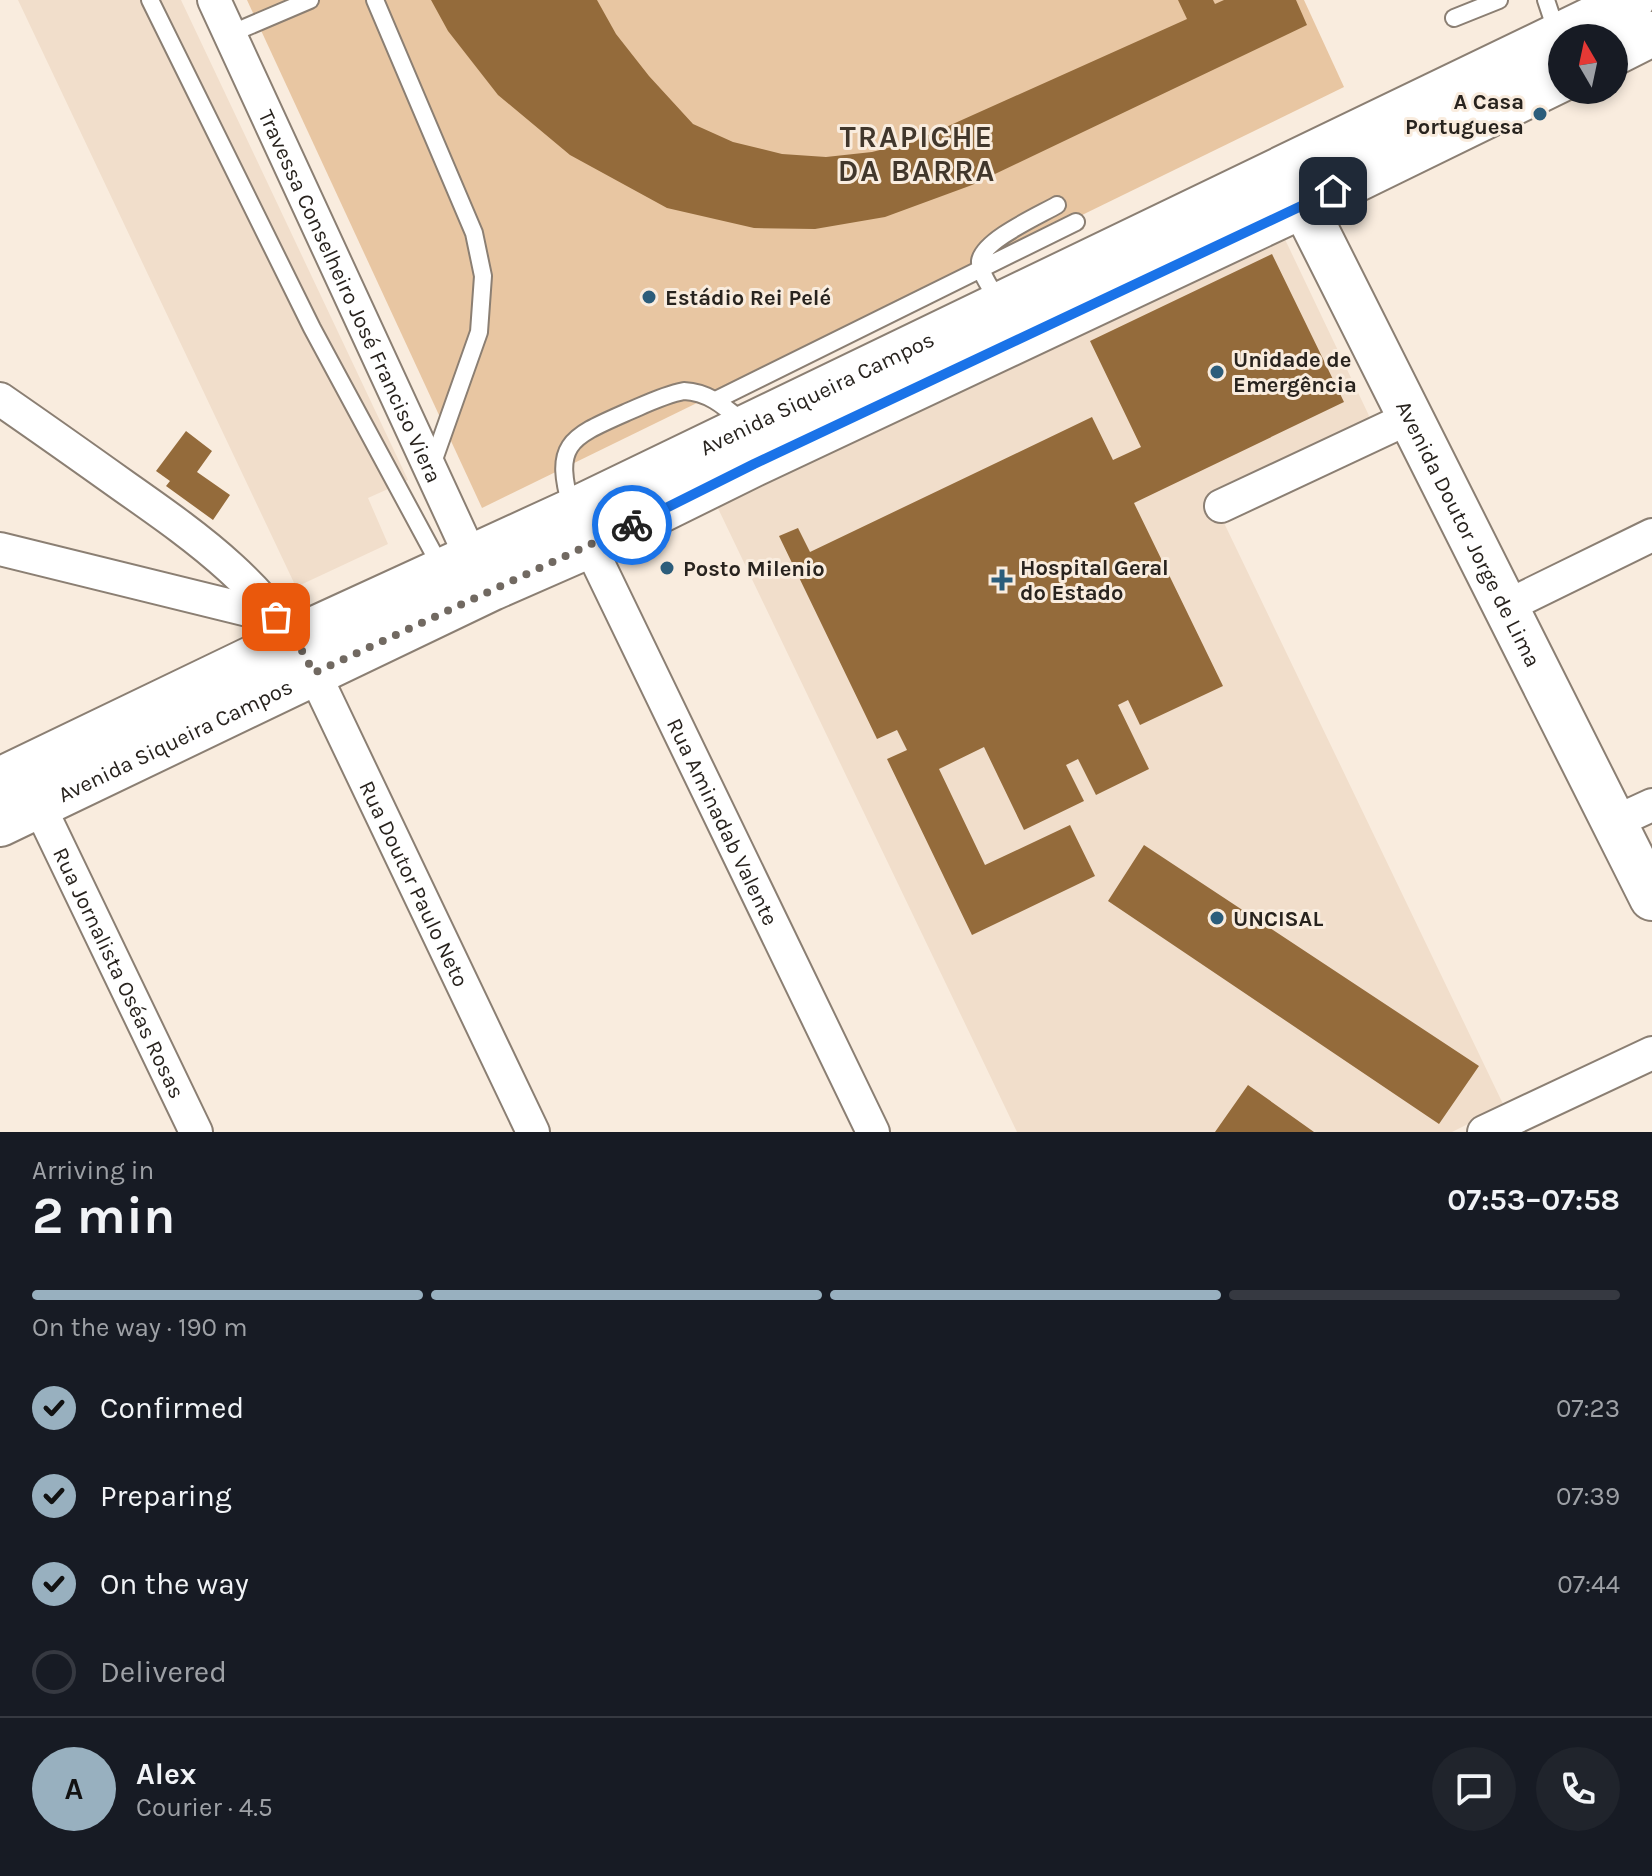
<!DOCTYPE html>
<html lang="en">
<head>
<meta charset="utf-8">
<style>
	:root { --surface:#171b24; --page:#20242c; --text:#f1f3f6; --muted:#9ea1a6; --line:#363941; --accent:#98b0bf }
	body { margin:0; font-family:Karla,sans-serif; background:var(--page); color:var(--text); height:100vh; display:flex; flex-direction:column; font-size:30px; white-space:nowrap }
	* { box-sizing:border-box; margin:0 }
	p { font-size:26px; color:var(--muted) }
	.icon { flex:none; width:44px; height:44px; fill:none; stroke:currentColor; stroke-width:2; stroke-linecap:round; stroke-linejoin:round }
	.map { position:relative; height:1132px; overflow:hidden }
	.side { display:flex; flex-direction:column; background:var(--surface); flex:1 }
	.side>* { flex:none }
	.needle { width:52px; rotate:351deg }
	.controls { position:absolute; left:1548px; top:24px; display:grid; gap:16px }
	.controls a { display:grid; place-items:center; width:80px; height:80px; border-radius:50%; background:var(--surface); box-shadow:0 4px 12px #0003; font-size:40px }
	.pin { position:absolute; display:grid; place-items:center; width:68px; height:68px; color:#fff; margin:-34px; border-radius:16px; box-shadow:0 4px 12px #0006 }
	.courier { position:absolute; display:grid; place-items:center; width:80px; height:80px; margin:-40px; border:6px solid #1a73e8; border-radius:50%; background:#fff; color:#222; box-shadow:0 2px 10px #0007 }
	.summary em { font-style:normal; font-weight:700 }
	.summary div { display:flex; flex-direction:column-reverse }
	.summary { display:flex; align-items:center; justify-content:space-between; height:136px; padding:0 32px }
	h1 { font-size:52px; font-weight:700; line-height:60px }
	.bar { display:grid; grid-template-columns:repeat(4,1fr); gap:12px 8px; align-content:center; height:96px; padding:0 32px }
	.bar i { height:10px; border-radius:6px; background:var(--line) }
	.bar .active { background:var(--accent) }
	.bar p { grid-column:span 4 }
	.line { display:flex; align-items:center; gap:20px; padding:0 32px; border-top:2px solid var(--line) }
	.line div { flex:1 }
	.round { display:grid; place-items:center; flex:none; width:84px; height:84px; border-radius:42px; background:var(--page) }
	ol { padding:0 32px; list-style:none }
	li { display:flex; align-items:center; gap:24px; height:88px }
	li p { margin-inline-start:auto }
	li .icon { padding:8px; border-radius:50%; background:var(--accent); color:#111; stroke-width:4 }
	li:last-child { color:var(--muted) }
	li i { width:44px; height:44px; border:4px solid var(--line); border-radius:50% }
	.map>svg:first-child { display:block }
	.built { fill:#f1decb }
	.green { fill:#e8c6a2 }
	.building { fill:#946b3b }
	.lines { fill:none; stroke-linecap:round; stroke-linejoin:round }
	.lane-casing { stroke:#8b7f73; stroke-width:20 }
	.street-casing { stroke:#8b7f73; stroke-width:36 }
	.secondary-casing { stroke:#8b7f73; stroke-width:48 }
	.lane { stroke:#fff; stroke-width:16 }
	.street { stroke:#fff; stroke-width:32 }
	.secondary { stroke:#fff; stroke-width:44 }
	.done { stroke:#716961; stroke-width:8; stroke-dasharray:0 14.4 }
	.route { stroke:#1a73e8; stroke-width:10 }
	.poi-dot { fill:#2c5d7b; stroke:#f9ecde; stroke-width:3 }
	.labels { text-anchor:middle; stroke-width:6; stroke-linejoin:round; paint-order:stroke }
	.poi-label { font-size:22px; font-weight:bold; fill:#28231e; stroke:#f9ecde; text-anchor:start }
	.street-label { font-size:22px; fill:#28231e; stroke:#f9ecde }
	.district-label { font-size:30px; font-weight:bold; letter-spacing:2px; fill:#41372c; stroke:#f9ecde }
</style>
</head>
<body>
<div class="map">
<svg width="1652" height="1132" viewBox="0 0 1652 1132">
	<rect width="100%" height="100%" fill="#f9ecde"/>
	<path class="built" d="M18,0H181L408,480L368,498L388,544L296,587Z
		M1281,231L1373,424L1213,500L1504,1106L1452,1132H1017L714,500Z"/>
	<path class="green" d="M247,0H1304L1344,87L482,508Z"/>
	<path class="building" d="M431,0H597L616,34L649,76L693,124L733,142L782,154L826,157L872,152L915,141L1187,19L1178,0H1213L1215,4L1224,0H1296L1307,25L972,185L885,217L815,229L754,228L667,208L570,155L498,95L448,31Z
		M1272,254L1344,402L1134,503L1223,686L1140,725L1128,700L1118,705L1149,769L1096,795L1078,759L1066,765L1084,801L1024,830L984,747L939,769L985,865L1070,825L1095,876L972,935L887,759L907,750L897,730L877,739L779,536L798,528L810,552L1092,417L1113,460L1141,447L1090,341Z
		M186,431L212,451L197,472L230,495L213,520L166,486L170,481L156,471Z
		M1144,845L1479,1066L1439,1124L1108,901Z
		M1248,1085L1314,1132H1215Z"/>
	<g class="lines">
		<g class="lane-casing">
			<path id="lane" d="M150,0L312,328L442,569
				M375,0L474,233L483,276L479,332L431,468
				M1546,0L1557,33
				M1454,18L1499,0
				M230,34L310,0
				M999,302C993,291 979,273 980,261C983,240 1040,215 1057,205
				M716,400L1076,222
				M572,510C553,445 568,438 625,413C644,405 663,395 684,391C709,392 725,407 744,423"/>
		</g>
		<g class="street-casing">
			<g id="street">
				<path id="s1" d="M214,0L471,557L484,575"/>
				<path id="s2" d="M0,399C42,428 83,457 125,487C202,541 267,587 314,673L533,1132"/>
				<path d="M1221,506L1411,417"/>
				<path id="s3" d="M581,528L873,1132"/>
				<path d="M0,549L276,617"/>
				<path d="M1507,606L1652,535"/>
				<path id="s4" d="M30,787L196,1132"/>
				<path d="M1615,822L1652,805"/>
				<path d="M1484,1132L1652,1053"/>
			</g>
		</g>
		<g class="secondary-casing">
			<g id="secondary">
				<path d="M1614,53L1652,34"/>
				<path id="s5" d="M1290,178L1652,898"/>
				<path id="s6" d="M0,780L295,638L572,511L1632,0"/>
				<path id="s7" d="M0,824L492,588L590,545L754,464L1304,205L1562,79"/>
			</g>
		</g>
		<use href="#lane" class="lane"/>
		<use href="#street" class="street"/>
		<use href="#secondary" class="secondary"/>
	</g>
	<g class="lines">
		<path class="done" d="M276,617L295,638L314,673L632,525"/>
		<path class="route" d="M632,525L754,464L1333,191"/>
	</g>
	<g class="poi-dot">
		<circle cx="1540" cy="114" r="8"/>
		<circle cx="649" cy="297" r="8"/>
		<circle cx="1217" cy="372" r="8"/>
		<circle cx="667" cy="568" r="8"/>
		<path d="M998 568h8v8h8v8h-8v8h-8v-8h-8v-8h8z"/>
		<circle cx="1217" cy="918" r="8"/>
	</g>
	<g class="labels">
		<g class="poi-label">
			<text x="1524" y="109" text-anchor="end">A Casa<tspan x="1524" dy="25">Portuguesa</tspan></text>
			<text x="665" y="305">Estádio Rei Pelé</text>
			<text x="1233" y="367">Unidade de<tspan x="1233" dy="25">Emergência</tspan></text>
			<text x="1020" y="575">Hospital Geral<tspan x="1020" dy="25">do Estado</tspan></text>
			<text x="683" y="576">Posto Milenio</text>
			<text x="1233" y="926">UNCISAL</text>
		</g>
		<g class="street-label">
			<text dy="8" stroke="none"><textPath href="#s1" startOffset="326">Travessa Conselheiro José Franciso Viera</textPath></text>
			<text dy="8" stroke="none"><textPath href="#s6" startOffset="904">Avenida Siqueira Campos</textPath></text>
			<text dy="8" stroke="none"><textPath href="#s5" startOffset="398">Avenida Doutor Jorge de Lima</textPath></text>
			<text dy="8" stroke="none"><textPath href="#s7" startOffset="194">Avenida Siqueira Campos</textPath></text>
			<text dy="8" stroke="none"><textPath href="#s3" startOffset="326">Rua Aminadab Valente</textPath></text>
			<text dy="8" stroke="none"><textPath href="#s2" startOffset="654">Rua Doutor Paulo Neto</textPath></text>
			<text dy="8" stroke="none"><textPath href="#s4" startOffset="206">Rua Jornalista Oséas Rosas</textPath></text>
		</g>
		<g class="district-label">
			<text x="917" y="147">TRAPICHE<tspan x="917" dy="34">DA BARRA</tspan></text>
		</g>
	</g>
</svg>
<div class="controls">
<a><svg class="needle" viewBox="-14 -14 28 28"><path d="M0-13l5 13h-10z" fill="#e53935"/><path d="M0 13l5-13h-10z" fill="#9ea1a6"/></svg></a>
</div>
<div class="pin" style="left:276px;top:617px;background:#ea580c"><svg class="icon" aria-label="bag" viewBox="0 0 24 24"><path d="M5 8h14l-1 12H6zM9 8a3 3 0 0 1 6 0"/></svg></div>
<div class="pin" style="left:1333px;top:191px;background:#1f2937"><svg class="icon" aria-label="home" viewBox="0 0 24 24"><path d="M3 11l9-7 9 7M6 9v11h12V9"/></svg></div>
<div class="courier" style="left:632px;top:525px"><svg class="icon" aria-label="bike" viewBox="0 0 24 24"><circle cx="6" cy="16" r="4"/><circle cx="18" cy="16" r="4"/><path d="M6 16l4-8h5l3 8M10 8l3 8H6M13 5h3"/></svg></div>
</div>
<section class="side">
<div class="summary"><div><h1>2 min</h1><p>Arriving in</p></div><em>07:53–07:58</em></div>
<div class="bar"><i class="active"></i><i class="active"></i><i class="active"></i><i></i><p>On the way · 190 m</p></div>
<ol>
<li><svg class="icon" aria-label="check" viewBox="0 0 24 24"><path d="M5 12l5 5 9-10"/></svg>Confirmed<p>07:23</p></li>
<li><svg class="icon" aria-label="check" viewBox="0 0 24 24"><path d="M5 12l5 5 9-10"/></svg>Preparing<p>07:39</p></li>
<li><svg class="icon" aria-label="check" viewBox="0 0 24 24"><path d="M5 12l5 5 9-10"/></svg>On the way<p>07:44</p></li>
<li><i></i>Delivered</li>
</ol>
<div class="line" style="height:144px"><b class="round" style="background:var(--accent);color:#111">A</b><div><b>Alex</b><p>Courier · 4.5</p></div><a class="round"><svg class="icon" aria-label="chat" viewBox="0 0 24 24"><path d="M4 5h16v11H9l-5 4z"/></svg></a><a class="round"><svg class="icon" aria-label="phone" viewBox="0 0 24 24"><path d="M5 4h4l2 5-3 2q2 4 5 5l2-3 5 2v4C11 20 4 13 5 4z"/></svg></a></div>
</section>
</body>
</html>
